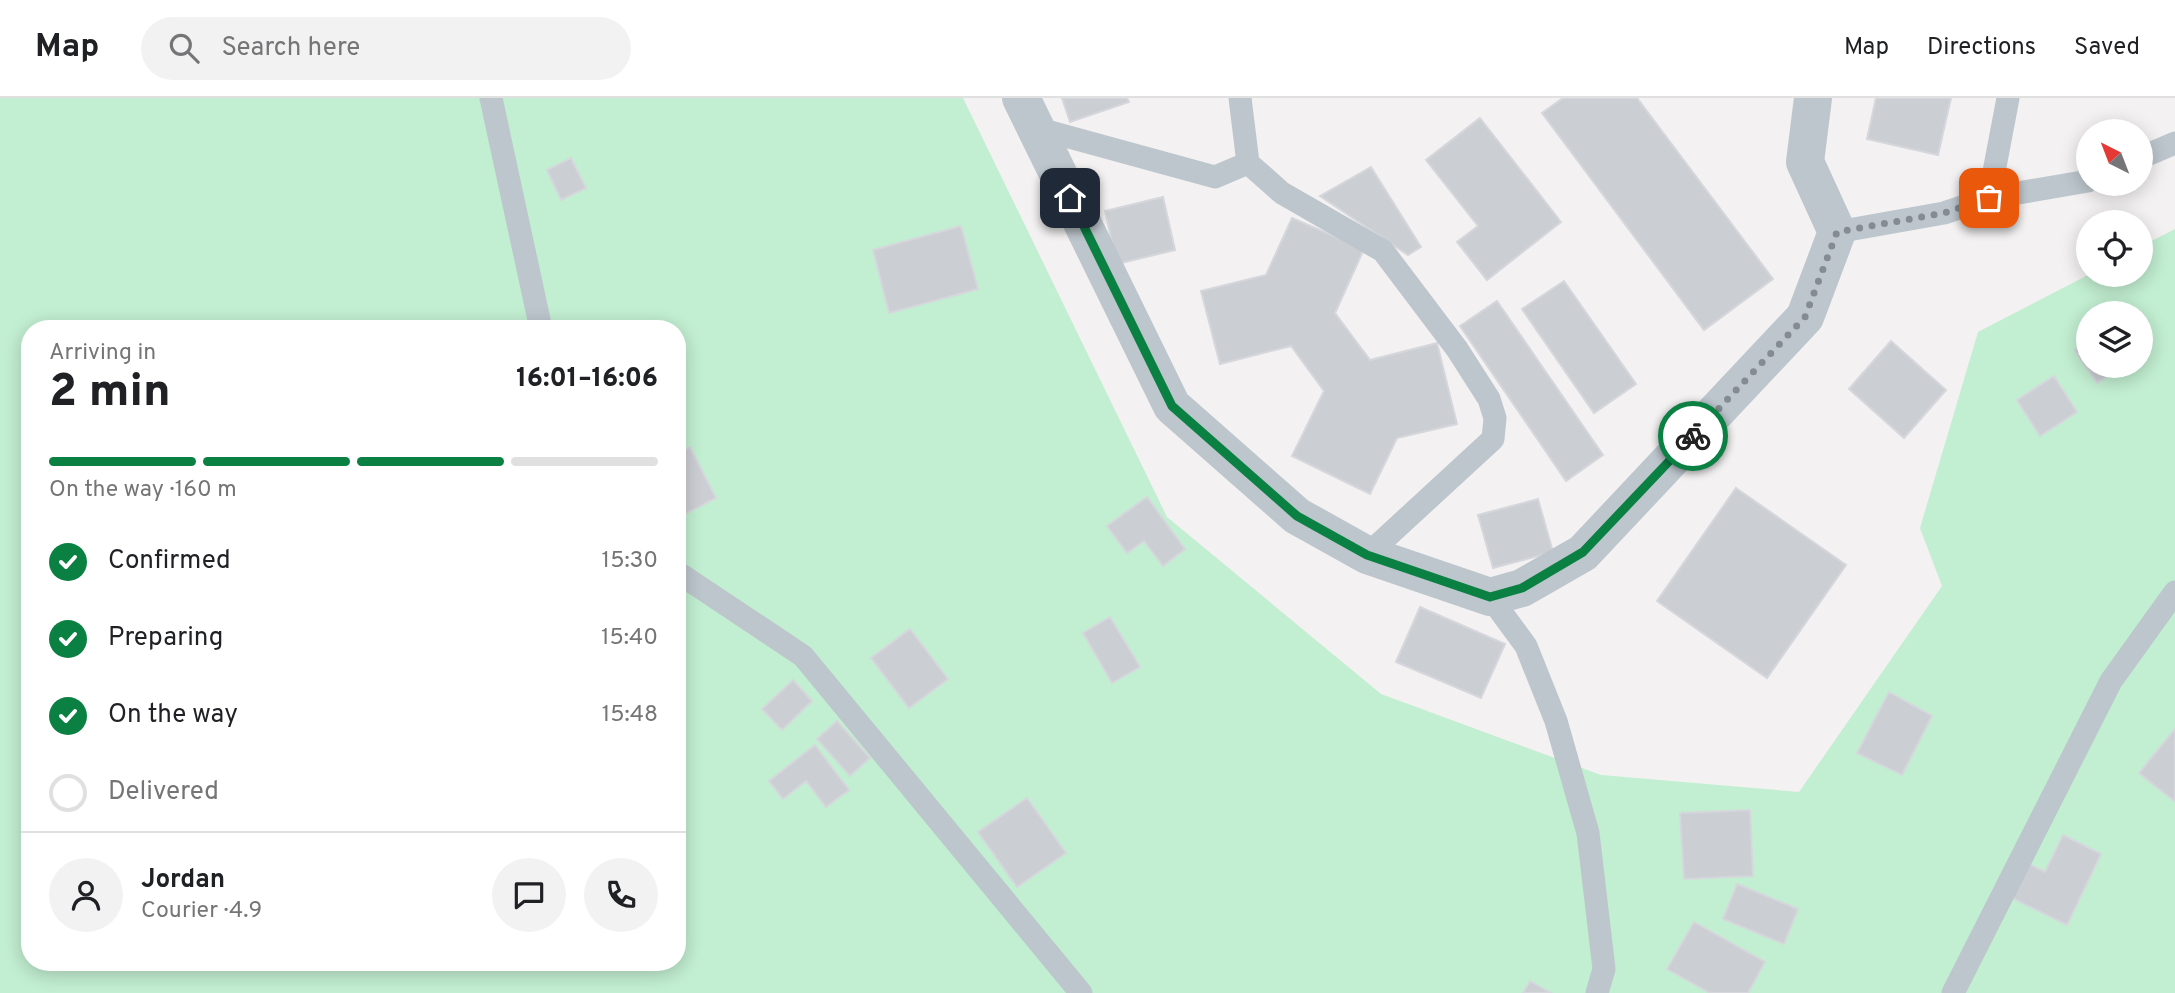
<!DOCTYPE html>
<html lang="en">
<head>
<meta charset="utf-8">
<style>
	:root { --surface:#fff; --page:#f2f2f2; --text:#202124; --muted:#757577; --line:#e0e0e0; --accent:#0b8043 }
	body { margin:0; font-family:Overpass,sans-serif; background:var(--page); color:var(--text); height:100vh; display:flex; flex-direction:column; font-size:26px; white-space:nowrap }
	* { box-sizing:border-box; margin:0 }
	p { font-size:23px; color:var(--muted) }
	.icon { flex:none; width:38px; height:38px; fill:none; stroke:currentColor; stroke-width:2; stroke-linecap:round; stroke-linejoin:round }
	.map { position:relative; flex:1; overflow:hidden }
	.side { position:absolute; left:21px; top:222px; width:665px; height:651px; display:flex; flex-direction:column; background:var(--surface); border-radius:28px; box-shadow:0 4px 18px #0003 }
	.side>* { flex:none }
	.needle { width:46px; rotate:318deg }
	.buttons { position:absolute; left:2076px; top:21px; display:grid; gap:14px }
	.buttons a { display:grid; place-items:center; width:77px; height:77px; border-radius:50%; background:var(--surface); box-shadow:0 4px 18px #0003; font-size:35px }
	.pin { position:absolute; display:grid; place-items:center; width:60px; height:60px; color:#fff; margin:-30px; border-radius:14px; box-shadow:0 4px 10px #0006 }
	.courier { position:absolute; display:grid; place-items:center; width:70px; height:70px; margin:-35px; border:5px solid #0b8043; border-radius:50%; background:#fff; color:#222; box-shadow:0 2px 9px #0007 }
	.summary em { font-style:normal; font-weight:800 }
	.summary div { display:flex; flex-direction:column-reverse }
	.summary { display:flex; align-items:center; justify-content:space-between; height:119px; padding:0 28px }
	h1 { font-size:46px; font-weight:800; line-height:52px }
	.bar { display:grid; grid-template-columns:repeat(4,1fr); gap:10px 7px; align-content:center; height:84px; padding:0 28px }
	.bar i { height:9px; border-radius:5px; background:var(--line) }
	.bar .on { background:var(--accent) }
	.bar p { grid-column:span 4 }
	.line { display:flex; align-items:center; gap:18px; padding:0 28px; border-top:2px solid var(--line) }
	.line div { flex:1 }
	.round { display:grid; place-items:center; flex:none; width:74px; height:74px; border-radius:37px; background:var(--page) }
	ol { padding:0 28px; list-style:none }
	li { display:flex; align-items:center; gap:21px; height:77px }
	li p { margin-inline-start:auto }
	li .icon { padding:7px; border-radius:50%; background:var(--accent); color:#fff; stroke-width:4 }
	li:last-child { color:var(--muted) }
	li i { width:38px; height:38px; border:4px solid var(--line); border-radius:50% }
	header { display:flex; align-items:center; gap:42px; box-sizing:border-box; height:98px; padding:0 35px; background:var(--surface); border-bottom:2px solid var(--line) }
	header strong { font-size:33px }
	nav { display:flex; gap:38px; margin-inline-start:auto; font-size:24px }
	.search { width:490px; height:63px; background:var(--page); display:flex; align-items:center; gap:18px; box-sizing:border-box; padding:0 24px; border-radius:38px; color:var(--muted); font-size:26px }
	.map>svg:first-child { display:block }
	.green { fill:#c2eed1; fill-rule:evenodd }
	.building { fill:#cbced3; stroke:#d5d7dc; stroke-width:2 }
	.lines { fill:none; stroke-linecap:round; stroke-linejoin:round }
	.lane { stroke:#bdc6cd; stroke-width:23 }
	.street { stroke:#bdc6cd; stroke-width:38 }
	.done { stroke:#848c91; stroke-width:7; stroke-dasharray:0 12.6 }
	.route { stroke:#0b8043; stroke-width:9 }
</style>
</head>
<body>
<header>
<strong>Map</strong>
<div class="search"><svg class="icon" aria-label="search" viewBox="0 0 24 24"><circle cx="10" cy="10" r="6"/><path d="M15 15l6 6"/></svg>Search here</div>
<nav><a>Map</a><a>Directions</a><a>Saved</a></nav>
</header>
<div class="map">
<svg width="2175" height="895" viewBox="0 0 2175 895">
	<rect width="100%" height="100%" fill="#f3f1f1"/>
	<path class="green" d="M0,0H963L1167,419L1381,596L1601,677L1799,694L1942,488L1920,430L1978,234L2088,177H2140V149L2175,131V895H0ZM2088,215H2140V268H2088ZM30,231H677V864H30Z"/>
	<path class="building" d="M1062,0H1127L1129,4L1070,24Z
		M1563,0H1637L1773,181L1704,232L1542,15Z
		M1876,0H1951L1938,57L1867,41Z
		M1480,20L1561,124L1487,182L1457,144L1478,128L1426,62Z
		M571,60L586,90L561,102L547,72Z
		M1371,69L1421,149L1408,157L1320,98Z
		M1163,99L1175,152L1117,166L1105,113Z
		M1292,120L1364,151L1335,215L1370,262L1437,245L1457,326L1397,340L1370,396L1292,358L1324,293L1291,248L1220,266L1201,193L1266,177Z
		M961,128L978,191L889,215L873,152Z
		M1564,183L1636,286L1594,315L1522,211Z
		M1497,203L1603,357L1566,383L1460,228Z
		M1891,243L1946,292L1904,340L1849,291Z
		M2088,244V268H2123L2097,285L2075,252Z
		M2054,278L2077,314L2040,338L2017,302Z
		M690,349L716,400L683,417L677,407V356Z
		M1736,390L1846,467L1767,580L1657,503Z
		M1147,399L1185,451L1163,468L1144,443L1127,455L1107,428Z
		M1538,401L1553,454L1493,470L1478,417Z
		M1420,509L1505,546L1481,600L1396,564Z
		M1110,519L1140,569L1112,585L1083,535Z
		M910,531L948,581L909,610L871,560Z
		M793,582L812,603L782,632L762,611Z
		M1889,594L1932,618L1902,677L1857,655Z
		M837,623L870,660L850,678L817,641Z
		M2175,631V702L2174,703L2139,675Z
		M815,647L849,692L826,709L806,683L783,701L769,683Z
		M1027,700L1066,755L1017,789L978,734Z
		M1750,712L1753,778L1684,781L1680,715Z
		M2063,737L2101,756L2067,827L2010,799L2027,765L2045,774Z
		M1737,786L1798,811L1784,846L1723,821Z
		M1694,824L1765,864L1748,895H1710L1667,871Z
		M1530,883L1551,895H1523Z"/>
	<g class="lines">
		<path class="lane" d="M491,0L541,231
			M1036,30L1215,79L1248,65L1240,0
			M2140,60L2175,45
			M1248,65L1282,95L1383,153L1457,251L1489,301L1495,320L1493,341L1367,457
			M1989,100L2008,0
			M1837,134L1944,115L1989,100L2088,83
			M677,474L803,558L1081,895
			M1490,499L1526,548L1556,623L1588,735L1604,871L1597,895
			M1953,895L2111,583L2175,494"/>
		<path class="street" d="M1021,0L1172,308L1297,418L1367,457L1490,499L1522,490L1583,455L1805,219L1837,134L1805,64L1813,0"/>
	</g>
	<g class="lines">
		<path class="done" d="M1693,338L1805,219L1837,134L1944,115L1989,100"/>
		<path class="route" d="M1070,100L1172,308L1297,418L1367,457L1490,499L1522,490L1583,454L1693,338"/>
	</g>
</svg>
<div class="buttons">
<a><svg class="needle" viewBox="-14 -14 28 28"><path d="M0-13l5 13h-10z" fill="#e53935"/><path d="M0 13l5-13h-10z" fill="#757577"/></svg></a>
<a><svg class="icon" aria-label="locate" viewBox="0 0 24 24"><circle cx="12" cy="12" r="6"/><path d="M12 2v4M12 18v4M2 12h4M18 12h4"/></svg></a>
<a><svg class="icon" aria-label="layers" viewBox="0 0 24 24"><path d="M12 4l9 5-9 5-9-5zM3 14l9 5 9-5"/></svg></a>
</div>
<div class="pin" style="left:1989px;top:100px;background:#ea580c"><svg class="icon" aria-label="bag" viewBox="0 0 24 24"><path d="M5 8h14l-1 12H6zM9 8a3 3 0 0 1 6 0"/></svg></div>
<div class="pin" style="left:1070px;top:100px;background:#1f2937"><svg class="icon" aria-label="home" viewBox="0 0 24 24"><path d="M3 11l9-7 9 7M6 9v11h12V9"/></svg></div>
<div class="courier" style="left:1693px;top:338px"><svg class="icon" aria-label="bike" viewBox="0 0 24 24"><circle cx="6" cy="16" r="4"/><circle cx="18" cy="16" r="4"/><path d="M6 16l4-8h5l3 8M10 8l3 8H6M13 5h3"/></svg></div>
<section class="side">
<div class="summary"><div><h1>2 min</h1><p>Arriving in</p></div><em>16:01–16:06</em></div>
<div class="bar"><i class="on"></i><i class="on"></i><i class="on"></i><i></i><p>On the way · 160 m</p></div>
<ol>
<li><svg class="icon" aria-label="check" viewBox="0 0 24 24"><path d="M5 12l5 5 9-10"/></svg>Confirmed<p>15:30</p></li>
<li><svg class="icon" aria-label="check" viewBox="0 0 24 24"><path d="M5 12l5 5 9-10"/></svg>Preparing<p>15:40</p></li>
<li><svg class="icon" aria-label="check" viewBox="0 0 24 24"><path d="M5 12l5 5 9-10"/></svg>On the way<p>15:48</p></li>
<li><i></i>Delivered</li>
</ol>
<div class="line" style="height:126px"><a class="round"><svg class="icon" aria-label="person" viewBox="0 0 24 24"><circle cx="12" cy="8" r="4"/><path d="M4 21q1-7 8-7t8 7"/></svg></a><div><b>Jordan</b><p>Courier · 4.9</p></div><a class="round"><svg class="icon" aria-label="chat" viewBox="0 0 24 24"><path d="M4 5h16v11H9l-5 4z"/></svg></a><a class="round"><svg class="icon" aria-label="phone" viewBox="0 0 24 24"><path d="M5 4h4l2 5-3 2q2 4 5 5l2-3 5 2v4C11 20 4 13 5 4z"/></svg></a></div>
</section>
</div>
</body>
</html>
